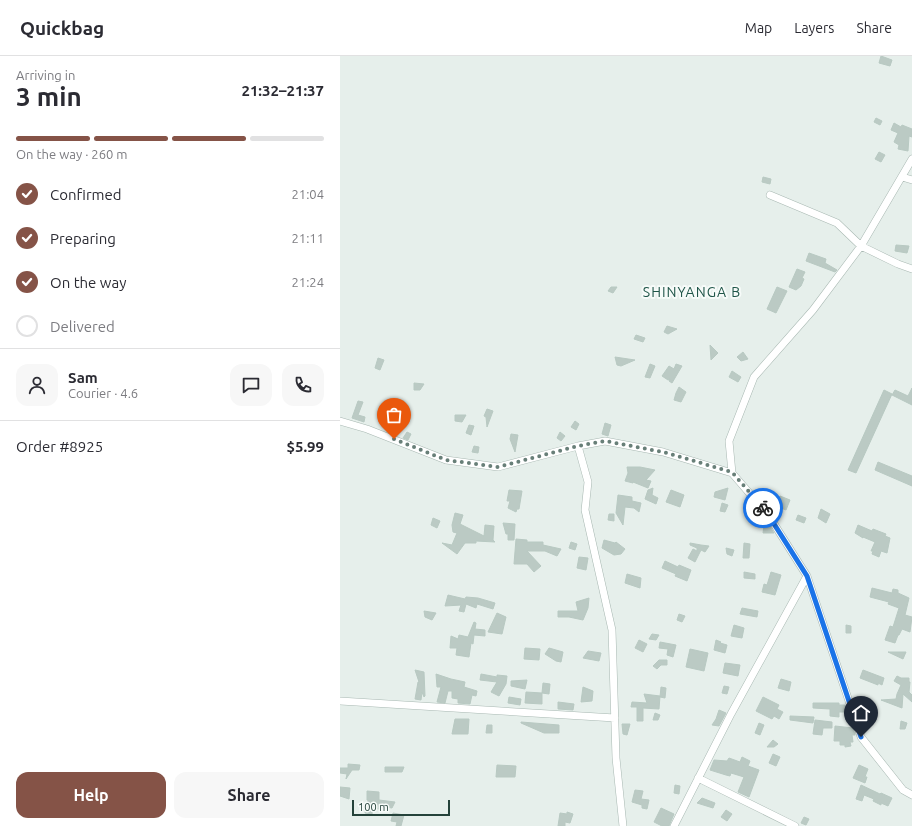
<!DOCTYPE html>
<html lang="en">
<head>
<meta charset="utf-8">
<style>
	:root { --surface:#fff; --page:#f7f7f7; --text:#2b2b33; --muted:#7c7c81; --line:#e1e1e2; --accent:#855347 }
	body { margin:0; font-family:Ubuntu,sans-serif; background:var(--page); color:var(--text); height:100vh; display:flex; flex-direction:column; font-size:15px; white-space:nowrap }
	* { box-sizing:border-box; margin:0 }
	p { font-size:13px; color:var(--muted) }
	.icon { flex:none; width:22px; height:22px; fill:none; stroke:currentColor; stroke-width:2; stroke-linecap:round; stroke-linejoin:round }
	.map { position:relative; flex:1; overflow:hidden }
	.sheet { display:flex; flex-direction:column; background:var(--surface); width:340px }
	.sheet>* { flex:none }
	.scale { position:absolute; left:12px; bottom:10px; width:98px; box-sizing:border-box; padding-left:4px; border:2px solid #24423a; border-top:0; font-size:11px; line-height:14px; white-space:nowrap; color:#24423a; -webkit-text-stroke:3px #f7fbf9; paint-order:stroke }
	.pin { position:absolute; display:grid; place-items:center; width:34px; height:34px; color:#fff; margin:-41px -17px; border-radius:50% 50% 50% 0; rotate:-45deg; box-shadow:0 0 4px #0007 }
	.pin .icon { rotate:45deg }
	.courier { position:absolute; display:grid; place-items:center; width:40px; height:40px; margin:-20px; border:3px solid #1a73e8; border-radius:50%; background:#fff; color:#222; box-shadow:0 1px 5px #0007 }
	.head em { font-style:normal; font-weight:700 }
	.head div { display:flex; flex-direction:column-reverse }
	.head { display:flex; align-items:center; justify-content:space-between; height:68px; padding:0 16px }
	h1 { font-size:26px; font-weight:700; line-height:30px }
	.bar { display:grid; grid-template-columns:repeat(4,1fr); gap:6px 4px; align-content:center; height:48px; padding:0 16px }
	.bar i { height:5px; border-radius:3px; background:var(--line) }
	.bar .active { background:var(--accent) }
	.bar p { grid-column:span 4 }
	.line { display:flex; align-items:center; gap:10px; padding:0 16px; border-top:1px solid var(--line) }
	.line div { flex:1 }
	.round { display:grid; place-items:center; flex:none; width:42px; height:42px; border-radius:12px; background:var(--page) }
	ol { padding:0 16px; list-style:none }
	li { display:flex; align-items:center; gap:12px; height:44px }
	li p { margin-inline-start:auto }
	li .icon { padding:4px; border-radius:50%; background:var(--accent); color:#fff; stroke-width:4 }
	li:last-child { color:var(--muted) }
	li i { width:22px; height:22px; border:2px solid var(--line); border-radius:50% }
	.cta { display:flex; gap:8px; margin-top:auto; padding:8px 16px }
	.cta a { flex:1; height:46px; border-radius:12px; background:var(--accent); color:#fff; font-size:16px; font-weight:700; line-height:46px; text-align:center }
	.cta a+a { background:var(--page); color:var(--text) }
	header { display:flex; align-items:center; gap:24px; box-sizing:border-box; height:56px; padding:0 20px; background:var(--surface); border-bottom:1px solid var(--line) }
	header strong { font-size:19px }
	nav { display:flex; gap:22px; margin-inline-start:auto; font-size:14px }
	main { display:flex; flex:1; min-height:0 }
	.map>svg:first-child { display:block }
	.building { fill:#bbcac4; stroke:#b8c9c2 }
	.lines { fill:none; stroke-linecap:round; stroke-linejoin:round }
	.minor-casing { stroke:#a8b8b2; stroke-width:8 }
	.minor { stroke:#fff; stroke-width:7 }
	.done { stroke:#687f78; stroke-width:4; stroke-dasharray:0 7.2 }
	.route { stroke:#1a73e8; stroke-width:5 }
	.labels { text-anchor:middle; stroke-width:4; stroke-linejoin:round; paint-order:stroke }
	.quarter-label { font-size:14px; letter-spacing:1px; fill:#1f5548; stroke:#f7fbf9 }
</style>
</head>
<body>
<header>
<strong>Quickbag</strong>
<nav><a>Map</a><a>Layers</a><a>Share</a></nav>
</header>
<main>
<section class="sheet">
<div class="head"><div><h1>3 min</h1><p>Arriving in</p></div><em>21:32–21:37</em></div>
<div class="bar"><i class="active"></i><i class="active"></i><i class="active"></i><i></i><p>On the way · 260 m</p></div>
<ol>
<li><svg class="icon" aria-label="check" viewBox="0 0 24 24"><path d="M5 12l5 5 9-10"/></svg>Confirmed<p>21:04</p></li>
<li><svg class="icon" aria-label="check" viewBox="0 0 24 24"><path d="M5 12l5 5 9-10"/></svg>Preparing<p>21:11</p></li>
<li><svg class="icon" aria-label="check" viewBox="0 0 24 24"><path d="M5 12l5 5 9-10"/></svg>On the way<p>21:24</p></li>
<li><i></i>Delivered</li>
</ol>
<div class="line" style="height:72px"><a class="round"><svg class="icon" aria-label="person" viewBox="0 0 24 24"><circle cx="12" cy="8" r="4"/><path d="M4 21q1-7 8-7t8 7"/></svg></a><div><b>Sam</b><p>Courier · 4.6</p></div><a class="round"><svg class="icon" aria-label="chat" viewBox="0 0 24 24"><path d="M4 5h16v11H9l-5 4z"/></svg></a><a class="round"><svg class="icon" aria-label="phone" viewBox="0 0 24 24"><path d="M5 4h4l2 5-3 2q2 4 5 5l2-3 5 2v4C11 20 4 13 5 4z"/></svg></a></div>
<div class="line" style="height:52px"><div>Order #8925</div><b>$5.99</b></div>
<div class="cta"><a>Help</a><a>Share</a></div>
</section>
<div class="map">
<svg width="572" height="770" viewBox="0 0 572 770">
	<rect width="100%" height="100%" fill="#e6efeb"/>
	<path class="building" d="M541,0L552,4L550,10L539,7Z
		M536,62L542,65L540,69L534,66Z
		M554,67L561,71L562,69L572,73V81L569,80L568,95L558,93L559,89L554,86L558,77L551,74Z
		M539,96L545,99L541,106L535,103Z
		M423,121L431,123L430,128L422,126Z
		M556,189L569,190L567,197L555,195Z
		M469,197L486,203L485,207L497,214L495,216L466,205Z
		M457,213L465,216L462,222L464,223L461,230L456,234L449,231Z
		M271,231H277L273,237L268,235Z
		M437,231L447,235L436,257L427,253Z
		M327,270L337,273L328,278L324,276Z
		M296,279L305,282L303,286L294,283Z
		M370,289L378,297L371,304Z
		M403,296L408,303L401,305L397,301Z
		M275,301L295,304L281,310L277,309Z
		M38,302L44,304L40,314L35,312Z
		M310,308L315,310L310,322L305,321Z
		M336,308L342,310L332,327L329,325L330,323L328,324L322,320L329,310L334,313Z
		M392,315L401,321L398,326L389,321Z
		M74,327L84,328L80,334H74Z
		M339,331L346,336L341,346L334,344L336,337Z
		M572,332V349L552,339L555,334L568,340Z
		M544,334L552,338L516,417L508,414Z
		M18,345L23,346L18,359L25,361L24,366L12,362Z
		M147,353L153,355L147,371L146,361L144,360Z
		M115,359H126L122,366L115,365Z
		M235,365L239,368L236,374L231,371Z
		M265,367L271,369L268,380L262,378Z
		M129,369L134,370L131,379L126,377Z
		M67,376L71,378L68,384L63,382Z
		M220,376L225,380L221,385L217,382Z
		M171,378L178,379L175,396L170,383Z
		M134,390L139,391L138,397L132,396Z
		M538,406L572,420V430L535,414Z
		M287,411H300L315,414L306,424L311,425L308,432L293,426V427L285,425L288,417Z
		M313,432L312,439L318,442L316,448L305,443L308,434Z
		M388,432L385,444L374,441L375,436Z
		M169,434L182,435L179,453H177L176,456L168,452L170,445H167Z
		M331,434L344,439L340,451L326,446Z
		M278,439L292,441V445L301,447L299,456L294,452L285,451L283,469L276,457Z
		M440,440L450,444L446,454L436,450Z
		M382,447L388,449L385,456L380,455Z
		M481,453L490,458L486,467L478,462Z
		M115,457L123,459L120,468L144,480L145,469L154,470L153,484L155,486L136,485V487H125L117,498L102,487L112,489L117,477L113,476L112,469Z
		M269,458H274V465L268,464Z
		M458,459L466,462L464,467L456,464Z
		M93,462L100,465L97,472L91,469Z
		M163,467L175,468L174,484H168V478H166Z
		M424,469H429L434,477H423Z
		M518,469L532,475L533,473L546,478L545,480L550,482L547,497L541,495L539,501L532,498L533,495H531L535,486L523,481V482L515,477Z
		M176,483L187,484V486H203V489L221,493L217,500L205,495H187L201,510L194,516L187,508H174Z
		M264,484L275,487L276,486L285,493L281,498L274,499L262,492Z
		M231,486L237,488L235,494L229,492Z
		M350,487L361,489L369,490L365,496L361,494L355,506L348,502L353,493L357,495V492L350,489Z
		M404,487L410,488L409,502H403Z
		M386,492L394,494L392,500L387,498Z
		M239,501L248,502L246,514L237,512Z
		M325,505L338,511L339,509L351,514L347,525L335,520L336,518L322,512Z
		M404,516L415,518V523L404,522Z
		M431,516L441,519L435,539L422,536L424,528L427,529Z
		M287,518L301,522L300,532L285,527Z
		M532,532L552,537L553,533L558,534V537L569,542L565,559L572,561L570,576L562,573L559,579H558L555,587L545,584L550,570L553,571L559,552L548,548L549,546L530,541Z
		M108,539L125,543L126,541L138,542L155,547L153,553L137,548L136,552L126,548L124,556L119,555L121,549L105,550Z
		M249,542L248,552L243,564L229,561H218V555H238L236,546Z
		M402,552L418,555L417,561L400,558Z
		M84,555L96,557L92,564L85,561Z
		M157,557L166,561L162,578L148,576Z
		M339,558L345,560L342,566L337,564Z
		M134,566L136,567L135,573L145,574V580L134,579L133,588L131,587L129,601L116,599L117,592H110L111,580L118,583L119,579L128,581Z
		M394,569L404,572L402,582L391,580Z
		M506,569L511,570V577H506Z
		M312,578L319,579L316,584L309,583Z
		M299,584L307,588L303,596L295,592Z
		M376,584L381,586L380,587L387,589L385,597L374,594Z
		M320,586L336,589L333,601L327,599L328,593L319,592Z
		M185,592L200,593L199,604L184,603Z
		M209,592L223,596L221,606L216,605L205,598Z
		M350,593L368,597L364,615L346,611Z
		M248,595L261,597L259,605L243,602Z
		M548,596H566L563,603Z
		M319,604H327V609H321L317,613L313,610Z
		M385,607L400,609L398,620L383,617Z
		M75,614L84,616L85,640L84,641L82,636L81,644L75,643L78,626H79Z
		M523,614L544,622L542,629L538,627V629L520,622Z
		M96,618L111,623L125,626L124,631L137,635L136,640L132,639L130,648L118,647V643L112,642V635H108L105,647L97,646L101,631H97Z
		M141,618L157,621V619L167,620L166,628L159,640L151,636L157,626L140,624Z
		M557,620L561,622H569V626H570L569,636L572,639V646L563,638L562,652L541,644L556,643L557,638L561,629L554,625Z
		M441,623L451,626L449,635L438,632Z
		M187,624L185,633L171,630V625Z
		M203,627L210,628L209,638L202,637Z
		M384,630L389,631L387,638L382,637Z
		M243,631L253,635L252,645L241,646Z
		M321,631L326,632L325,642L320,641Z
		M186,636L202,637V648L185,647Z
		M304,638L320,640L319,653L303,652V665H297V651H291L292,646L307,647Z
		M169,641L181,643L180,649L168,647Z
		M423,641L439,649L437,653L443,656L439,663L434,660L432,663L416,655Z
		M218,646L234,648L233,654L218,653Z
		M473,647H499V649H505L507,656H499V661L490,660V653L473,652Z
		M379,654L386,657L379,670L372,669L376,663Z
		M315,657L320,659L318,664H313Z
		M450,660L474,661L473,667L450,664Z
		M115,663H129L128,678H112Z
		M475,664L492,666V672H483L482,679L473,678Z
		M561,665L567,667L565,673H560Z
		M181,666L219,669V677H204L181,667Z
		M419,667L424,669L420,679L415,677Z
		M282,668H290L287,679L283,678Z
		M147,669H152V677H146Z
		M495,670L513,672L515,679H512L513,686H510L511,690L505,691V689H500V685H494Z
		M433,684L438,688L434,691H427Z
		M433,698L440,701L436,710L429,707Z
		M402,701L410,705L408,710L419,714L409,741L398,736L404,721L391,717L390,720L386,719L370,714L374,704L387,705L389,702L400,706Z
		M8,708L20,709L19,714H12L6,723L7,718L0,717V712H8Z
		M157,709L176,710L175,721H156Z
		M519,709L528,713L526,718L525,721H527L525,727L513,722Z
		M45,711H64L62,716H45Z
		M335,729L340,730L339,738L334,737Z
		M521,729L540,738L541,737L552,742L548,750L541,747V749L533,745L534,743L524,739L522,745L516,743Z
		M0,731L10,732L9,743L0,740Z
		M295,734L303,735L301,743L309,744L307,753L302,752V749L292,746Z
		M27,735L39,736V744L55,746L52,752L40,750L39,753L33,752L32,758L25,757L28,744H27Z
		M362,742L375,747L373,752L357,747Z
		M321,752L334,758L329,770H322L314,766Z
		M386,754L392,758L387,765L381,761Z
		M227,756L233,758L230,767L225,766V770H218L220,757L227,758Z
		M53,757L64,759L61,770H56L57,766L51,765Z
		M464,761L469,763L466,769L461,767Z"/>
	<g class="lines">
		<g class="minor-casing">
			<path id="minor" d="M562,121L572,124
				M430,139L497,167L521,190L558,208L572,213
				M0,365L27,373L106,404L158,411L238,390L265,385L323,396L392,417L429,460L467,520L521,681L563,734L572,739
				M238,390L248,426L245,454L272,574L276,702L283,770
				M392,417L389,385L414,321L473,254L521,190L572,103
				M0,645L275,662
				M358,722L455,770
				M334,770L391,658L467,520"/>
		</g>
		<use href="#minor" class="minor"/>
	</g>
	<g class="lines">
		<path class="done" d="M54,383L106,404L158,411L238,390L265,385L323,396L392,416L423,452"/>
		<path class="route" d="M423,452L429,460L467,520L521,681"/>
	</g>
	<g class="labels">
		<g class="quarter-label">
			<text x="352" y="241">SHINYANGA B</text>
		</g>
	</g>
</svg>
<div class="scale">100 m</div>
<div class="pin" style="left:54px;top:383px;background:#ea580c"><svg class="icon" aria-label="bag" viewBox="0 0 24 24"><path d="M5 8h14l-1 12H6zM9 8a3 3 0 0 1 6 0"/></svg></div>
<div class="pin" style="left:521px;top:681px;background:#1f2937"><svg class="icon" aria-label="home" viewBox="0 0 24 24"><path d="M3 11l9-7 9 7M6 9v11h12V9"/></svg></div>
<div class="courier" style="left:423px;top:452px"><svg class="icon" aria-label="bike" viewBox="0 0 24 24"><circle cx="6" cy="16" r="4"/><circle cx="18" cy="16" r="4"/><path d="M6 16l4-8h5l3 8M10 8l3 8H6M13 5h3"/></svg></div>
</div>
</main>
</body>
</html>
